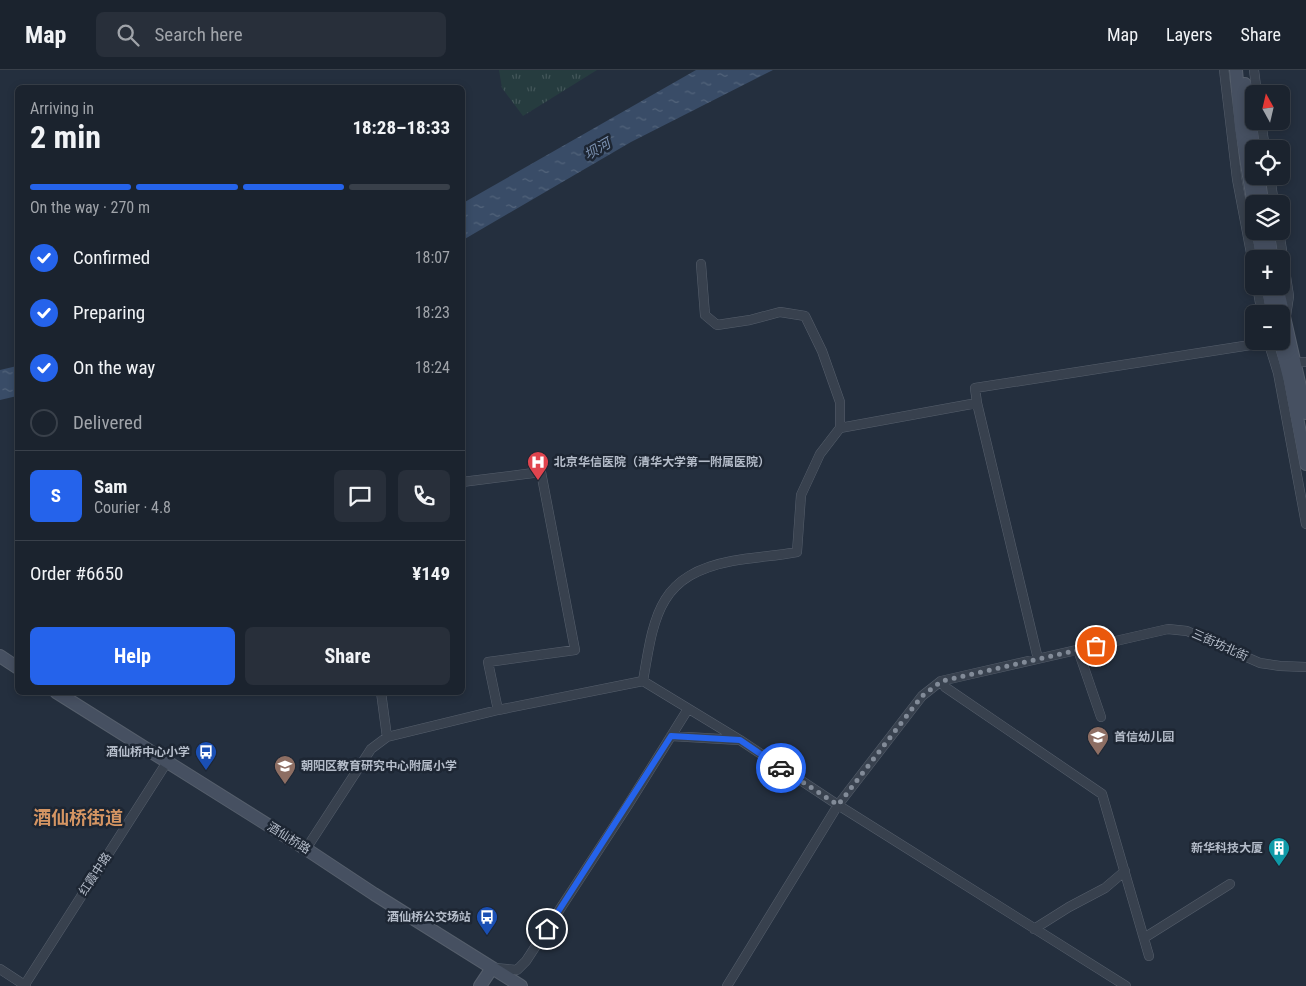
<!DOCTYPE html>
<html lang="en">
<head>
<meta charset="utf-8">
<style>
	:root { --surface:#1b232e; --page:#282f3a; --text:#f1f3f6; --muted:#a0a4aa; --line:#39404a; --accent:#2563eb }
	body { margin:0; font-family:"Roboto Condensed","Noto Sans SC",sans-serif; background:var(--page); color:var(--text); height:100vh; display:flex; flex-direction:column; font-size:19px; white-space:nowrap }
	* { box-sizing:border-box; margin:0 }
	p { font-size:16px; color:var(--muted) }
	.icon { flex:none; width:28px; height:28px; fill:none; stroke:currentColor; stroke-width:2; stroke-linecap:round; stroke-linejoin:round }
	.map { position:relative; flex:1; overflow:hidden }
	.drawer { position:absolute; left:15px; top:15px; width:450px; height:610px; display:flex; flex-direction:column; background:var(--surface); border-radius:8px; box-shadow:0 2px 8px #0003,0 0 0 1px var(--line) }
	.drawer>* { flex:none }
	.needle { width:32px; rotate:352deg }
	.buttons { position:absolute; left:1245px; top:15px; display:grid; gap:10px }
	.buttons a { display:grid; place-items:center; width:45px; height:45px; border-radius:8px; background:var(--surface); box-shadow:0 2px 8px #0003,0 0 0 1px var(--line); font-size:25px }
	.pin { position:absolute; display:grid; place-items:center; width:42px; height:42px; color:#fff; margin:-21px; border:2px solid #fff; border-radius:50%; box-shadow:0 1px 5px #0007 }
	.courier { position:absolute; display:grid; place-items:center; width:50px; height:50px; margin:-25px; border:4px solid #2563eb; border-radius:50%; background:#fff; color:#222; box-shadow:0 1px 6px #0007 }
	.head em { font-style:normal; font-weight:700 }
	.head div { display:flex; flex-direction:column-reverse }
	.head { display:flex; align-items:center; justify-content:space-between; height:85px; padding:0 15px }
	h1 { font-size:32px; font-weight:700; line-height:38px }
	.bar { display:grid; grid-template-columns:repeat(4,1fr); gap:8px 5px; align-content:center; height:60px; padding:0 15px }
	.bar i { height:6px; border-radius:4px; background:var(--line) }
	.bar .current { background:var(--accent) }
	.bar p { grid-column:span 4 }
	.line { display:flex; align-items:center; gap:12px; padding:0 15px; border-top:1px solid var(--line) }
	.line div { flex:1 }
	.round { display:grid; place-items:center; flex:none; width:52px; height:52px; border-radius:8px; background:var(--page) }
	ol { padding:0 15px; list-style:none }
	li { display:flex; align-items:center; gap:15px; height:55px }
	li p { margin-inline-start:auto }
	li .icon { padding:5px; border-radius:50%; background:var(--accent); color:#fff; stroke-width:4 }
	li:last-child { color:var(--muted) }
	li i { width:28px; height:28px; border:2px solid var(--line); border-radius:50% }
	.button { display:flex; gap:10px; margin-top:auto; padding:10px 15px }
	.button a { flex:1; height:58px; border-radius:8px; background:var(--accent); color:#fff; font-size:20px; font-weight:700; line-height:58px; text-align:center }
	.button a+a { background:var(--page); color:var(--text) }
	header { display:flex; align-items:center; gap:30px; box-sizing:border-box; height:70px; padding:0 25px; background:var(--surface); border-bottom:1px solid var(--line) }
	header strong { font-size:24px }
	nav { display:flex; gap:28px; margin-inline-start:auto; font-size:18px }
	.search { width:350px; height:45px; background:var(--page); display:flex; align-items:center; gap:12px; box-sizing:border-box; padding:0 18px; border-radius:8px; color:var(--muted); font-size:19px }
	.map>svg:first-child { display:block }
	.grass { fill:url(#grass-tufts) }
	.water { fill:url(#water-ripples) }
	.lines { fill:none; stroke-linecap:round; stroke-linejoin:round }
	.street-casing { stroke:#565f6c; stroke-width:10 }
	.secondary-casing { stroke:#565f6c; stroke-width:14 }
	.street { stroke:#38414e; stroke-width:9 }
	.secondary { stroke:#465061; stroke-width:12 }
	.done { stroke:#828b98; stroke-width:5; stroke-dasharray:0 9 }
	.route { stroke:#2563eb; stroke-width:6 }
	.labels { text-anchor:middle; stroke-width:5; stroke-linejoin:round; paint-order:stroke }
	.poi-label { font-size:12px; font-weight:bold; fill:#b4bcc9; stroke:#1d2633; text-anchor:start }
	.street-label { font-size:12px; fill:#b4bcc9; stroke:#1d2633 }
	.water-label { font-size:14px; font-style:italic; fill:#7c92b1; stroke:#1d2633 }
	.district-label { font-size:18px; font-weight:bold; fill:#d59563; stroke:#1d2633 }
</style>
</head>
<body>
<header>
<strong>Map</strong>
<div class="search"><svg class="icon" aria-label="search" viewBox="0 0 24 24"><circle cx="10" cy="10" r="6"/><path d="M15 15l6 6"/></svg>Search here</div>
<nav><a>Map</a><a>Layers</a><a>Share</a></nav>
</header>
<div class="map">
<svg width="1306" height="916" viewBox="0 0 1306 916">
	<defs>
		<pattern id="grass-tufts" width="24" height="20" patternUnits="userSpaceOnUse" patternTransform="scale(1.25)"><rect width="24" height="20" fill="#263c3f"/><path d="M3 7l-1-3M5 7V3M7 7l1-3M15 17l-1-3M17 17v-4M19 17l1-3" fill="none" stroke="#435659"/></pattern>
		<pattern id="water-ripples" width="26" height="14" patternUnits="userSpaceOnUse" patternTransform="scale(1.25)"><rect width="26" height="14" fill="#394c67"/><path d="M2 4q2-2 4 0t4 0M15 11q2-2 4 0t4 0" fill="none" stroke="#53647b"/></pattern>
	</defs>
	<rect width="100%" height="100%" fill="#242f3e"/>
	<path class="grass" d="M499,0H597L523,46L502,18Z"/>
	<path class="water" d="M696,0H773L631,72L463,170V133Z
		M17,296V326L0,330V300Z"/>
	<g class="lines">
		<g class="street-casing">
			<path id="street" d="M1224,0L1237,109L1254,199
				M1254,0L1257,24
				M1261,51L1265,79
				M1270,106L1274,134
				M1279,161L1289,226L1286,246
				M1257,216L1262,244
				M1268,271L1278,303L1306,454
				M1290,292H1306
				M840,358L977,333
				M462,412L541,402L575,580L488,592L498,640
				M1078,580L1101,647
				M1038,589L977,333L975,318L1276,271
				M643,611C654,546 658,505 732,491C754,487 776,486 797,482L801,425L820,384L840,358V332L822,281L805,246L780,242L750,250L717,255L705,245L701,194
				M941,611L945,617L1102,724L1149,886
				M381,622L387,667
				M671,666L738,670
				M306,779L371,679L387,667L498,640L643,611L740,670L838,735L1126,916
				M1034,859L1069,837L1105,818L1125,801
				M1144,868L1230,814
				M495,898L517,900L526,891L628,735L688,639
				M0,899L26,916
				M24,916L167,692
				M727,916L838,735L922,626L941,611L1168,559L1187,561L1260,593L1280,596L1306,597"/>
		</g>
		<g class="secondary-casing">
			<path id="secondary" d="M1236,0L1241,58L1254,136
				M1245,14L1254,79
				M1258,106L1263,134
				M1258,161L1262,189
				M1268,161L1272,189
				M1267,216L1273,244
				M1277,216L1306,343
				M1280,271L1290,311L1306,394
				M0,586L18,598
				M56,622L306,779L374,824L521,916
				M480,916L492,898"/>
		</g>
		<use href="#street" class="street"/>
		<use href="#secondary" class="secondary"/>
	</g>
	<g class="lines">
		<path class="done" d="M781,698L838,735L922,626L942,611L1096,576"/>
		<path class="route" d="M547,859L671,666L740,670L781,698"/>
	</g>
	<defs>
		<g id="hospital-pin" transform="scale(1.125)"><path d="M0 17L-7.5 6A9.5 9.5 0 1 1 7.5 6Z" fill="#e0444e" stroke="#1d2633"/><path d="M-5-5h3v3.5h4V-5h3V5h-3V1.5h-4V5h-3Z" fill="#fff"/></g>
		<g id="school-pin" transform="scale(1.125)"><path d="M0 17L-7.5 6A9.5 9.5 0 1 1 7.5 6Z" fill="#8d6e63" stroke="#1d2633"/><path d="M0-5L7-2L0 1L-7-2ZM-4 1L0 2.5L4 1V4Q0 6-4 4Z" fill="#fff"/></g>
		<g id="bus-pin" transform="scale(1.125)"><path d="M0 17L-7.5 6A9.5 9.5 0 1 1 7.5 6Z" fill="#1a4fb4" stroke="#1d2633"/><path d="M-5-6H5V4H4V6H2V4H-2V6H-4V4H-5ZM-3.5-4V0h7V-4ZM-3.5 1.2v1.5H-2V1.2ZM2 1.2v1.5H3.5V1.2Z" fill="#fff"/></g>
		<g id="building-pin" transform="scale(1.125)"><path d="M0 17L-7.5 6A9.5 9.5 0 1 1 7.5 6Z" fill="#0f9aa8" stroke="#1d2633"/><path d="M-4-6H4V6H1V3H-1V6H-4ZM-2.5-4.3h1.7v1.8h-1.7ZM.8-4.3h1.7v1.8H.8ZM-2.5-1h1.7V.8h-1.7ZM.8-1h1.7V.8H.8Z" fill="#fff"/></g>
	</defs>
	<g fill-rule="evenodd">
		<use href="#hospital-pin" x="538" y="392"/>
		<use href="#school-pin" x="1098" y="667"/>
		<use href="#bus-pin" x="206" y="682"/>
		<use href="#school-pin" x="285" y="696"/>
		<use href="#building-pin" x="1279" y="778"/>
		<use href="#bus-pin" x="487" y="847"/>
	</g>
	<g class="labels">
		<g class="poi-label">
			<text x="554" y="396">北京华信医院（清华大学第一附属医院）</text>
			<text x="1114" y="671">首信幼儿园</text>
			<text x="190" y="686" text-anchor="end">酒仙桥中心小学</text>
			<text x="301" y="700">朝阳区教育研究中心附属小学</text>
			<text x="1263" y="782" text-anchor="end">新华科技大厦</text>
			<text x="471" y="851" text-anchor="end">酒仙桥公交场站</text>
		</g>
		<g class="street-label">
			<text transform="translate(1220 575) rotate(24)" y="4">三街坊北街</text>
			<text transform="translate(289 768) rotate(32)" y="4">酒仙桥路</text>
			<text transform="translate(95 804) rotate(-57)" y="4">红霞中路</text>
		</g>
		<g class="water-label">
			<text transform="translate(597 79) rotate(-30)" y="5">坝河</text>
		</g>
		<g class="district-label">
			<text x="78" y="754">酒仙桥街道</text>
		</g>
	</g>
</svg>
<div class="buttons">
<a><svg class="needle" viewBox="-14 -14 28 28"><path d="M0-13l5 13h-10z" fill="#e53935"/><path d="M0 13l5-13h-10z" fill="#a0a4aa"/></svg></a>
<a><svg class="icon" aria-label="locate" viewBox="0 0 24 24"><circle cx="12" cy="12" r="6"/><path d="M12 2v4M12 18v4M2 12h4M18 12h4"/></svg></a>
<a><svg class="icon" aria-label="layers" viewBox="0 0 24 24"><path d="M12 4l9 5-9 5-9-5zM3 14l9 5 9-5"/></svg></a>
<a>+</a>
<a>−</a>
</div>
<div class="pin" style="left:1096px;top:576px;background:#ea580c"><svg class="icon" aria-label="bag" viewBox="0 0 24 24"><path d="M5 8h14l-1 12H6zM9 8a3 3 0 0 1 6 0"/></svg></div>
<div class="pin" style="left:547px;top:859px;background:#1f2937"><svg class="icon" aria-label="home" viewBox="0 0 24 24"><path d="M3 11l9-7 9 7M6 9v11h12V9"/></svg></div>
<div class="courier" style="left:781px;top:698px"><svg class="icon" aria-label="car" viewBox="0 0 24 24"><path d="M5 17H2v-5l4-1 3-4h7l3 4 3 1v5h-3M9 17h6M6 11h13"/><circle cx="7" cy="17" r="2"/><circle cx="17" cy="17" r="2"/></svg></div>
<section class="drawer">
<div class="head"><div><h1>2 min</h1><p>Arriving in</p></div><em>18:28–18:33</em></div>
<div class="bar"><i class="current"></i><i class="current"></i><i class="current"></i><i></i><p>On the way · 270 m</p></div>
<ol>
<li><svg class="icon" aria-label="check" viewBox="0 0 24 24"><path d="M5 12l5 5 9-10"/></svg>Confirmed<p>18:07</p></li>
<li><svg class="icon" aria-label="check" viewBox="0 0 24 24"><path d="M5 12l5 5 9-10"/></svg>Preparing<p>18:23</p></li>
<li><svg class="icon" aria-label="check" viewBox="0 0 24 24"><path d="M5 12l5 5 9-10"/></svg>On the way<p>18:24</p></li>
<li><i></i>Delivered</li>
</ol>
<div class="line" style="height:90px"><b class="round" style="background:var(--accent);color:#fff">S</b><div><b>Sam</b><p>Courier · 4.8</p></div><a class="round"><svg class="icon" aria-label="chat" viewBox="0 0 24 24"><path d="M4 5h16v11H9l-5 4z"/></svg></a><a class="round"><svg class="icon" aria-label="phone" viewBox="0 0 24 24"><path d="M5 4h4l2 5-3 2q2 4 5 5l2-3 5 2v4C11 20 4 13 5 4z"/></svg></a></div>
<div class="line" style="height:65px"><div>Order #6650</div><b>¥149</b></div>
<div class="button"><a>Help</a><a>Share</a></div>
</section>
</div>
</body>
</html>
